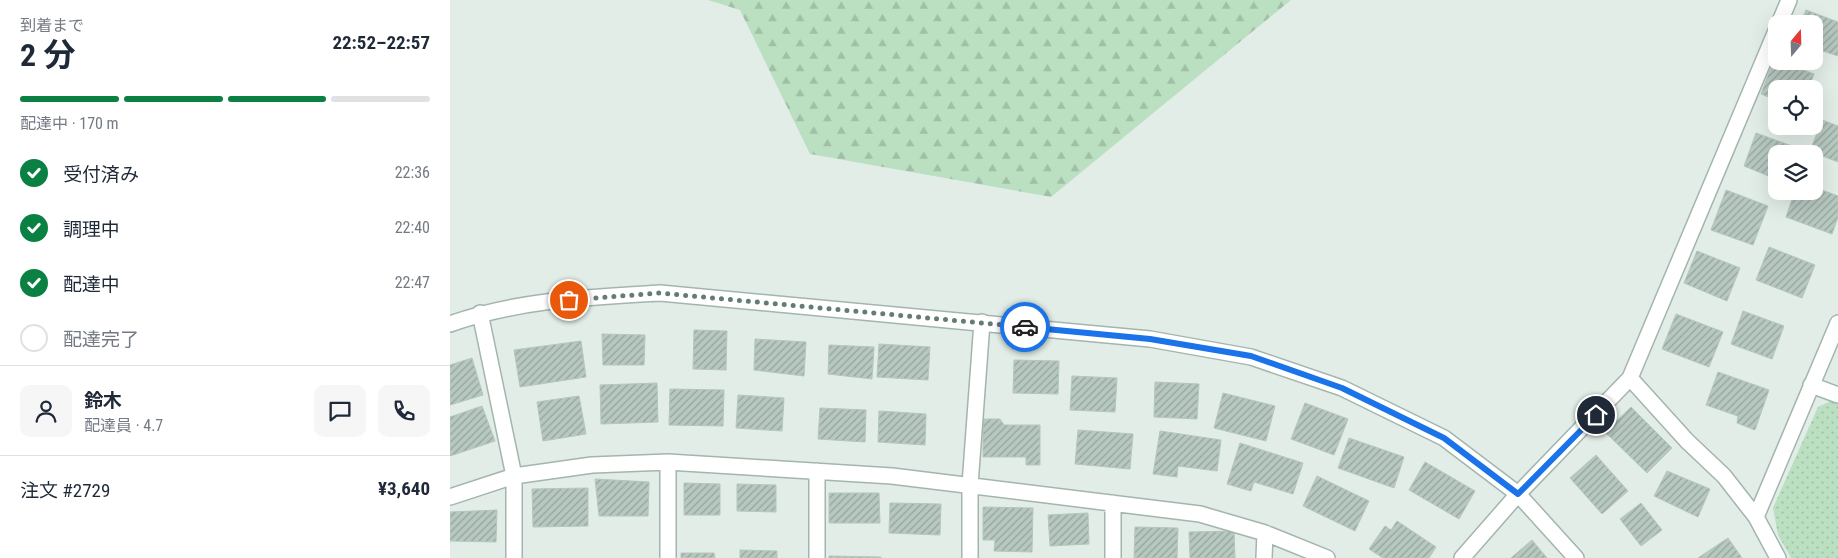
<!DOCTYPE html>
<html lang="ja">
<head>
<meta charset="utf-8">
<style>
	:root { --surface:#fff; --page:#f6f6f7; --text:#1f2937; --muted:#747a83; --line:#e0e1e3; --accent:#0b8043 }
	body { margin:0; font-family:"Roboto Condensed","Noto Sans JP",sans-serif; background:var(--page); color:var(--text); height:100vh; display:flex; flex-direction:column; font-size:19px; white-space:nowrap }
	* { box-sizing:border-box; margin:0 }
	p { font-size:16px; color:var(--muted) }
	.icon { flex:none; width:28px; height:28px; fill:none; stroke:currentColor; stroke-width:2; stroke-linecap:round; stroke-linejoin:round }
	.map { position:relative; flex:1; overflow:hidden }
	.details { display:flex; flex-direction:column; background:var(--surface); width:450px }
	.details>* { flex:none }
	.needle { width:32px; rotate:19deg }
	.controls { position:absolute; left:1318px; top:15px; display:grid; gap:10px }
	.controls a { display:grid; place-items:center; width:55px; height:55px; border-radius:10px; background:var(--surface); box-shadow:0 5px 20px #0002; font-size:25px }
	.pin { position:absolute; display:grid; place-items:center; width:42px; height:42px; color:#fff; margin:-21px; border:2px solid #fff; border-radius:50%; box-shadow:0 1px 5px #0007 }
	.courier { position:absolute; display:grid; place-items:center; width:50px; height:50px; margin:-25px; border:4px solid #1a73e8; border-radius:50%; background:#fff; color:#222; box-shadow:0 1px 6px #0007 }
	.headline em { font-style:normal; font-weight:700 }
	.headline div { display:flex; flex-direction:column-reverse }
	.headline { display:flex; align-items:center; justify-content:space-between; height:85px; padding:0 20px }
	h1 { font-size:32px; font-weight:700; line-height:38px }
	.bar { display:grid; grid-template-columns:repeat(4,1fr); gap:8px 5px; align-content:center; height:60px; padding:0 20px }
	.bar i { height:6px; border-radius:4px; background:var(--line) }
	.bar .active { background:var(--accent) }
	.bar p { grid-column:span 4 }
	.line { display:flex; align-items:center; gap:12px; padding:0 20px; border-top:1px solid var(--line) }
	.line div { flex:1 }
	.round { display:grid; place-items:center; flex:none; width:52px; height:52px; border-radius:10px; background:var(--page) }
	ol { padding:0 20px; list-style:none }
	li { display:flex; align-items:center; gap:15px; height:55px }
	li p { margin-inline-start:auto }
	li .icon { padding:5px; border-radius:50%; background:var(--accent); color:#fff; stroke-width:4 }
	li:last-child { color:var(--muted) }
	li i { width:28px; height:28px; border:2px solid var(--line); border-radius:50% }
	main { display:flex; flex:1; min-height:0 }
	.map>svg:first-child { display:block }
	.grass { fill:url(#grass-dots) }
	.forest { fill:url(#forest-firs) }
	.building { fill:url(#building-hatch); stroke:#b4c7bd }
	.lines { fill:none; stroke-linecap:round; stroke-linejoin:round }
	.minor-casing { stroke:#a4b5ae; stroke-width:18 }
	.tertiary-casing { stroke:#a4b5ae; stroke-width:18 }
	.minor { stroke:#fff; stroke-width:15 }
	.tertiary { stroke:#fff; stroke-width:15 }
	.done { stroke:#657c73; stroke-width:5; stroke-dasharray:0 9 }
	.route { stroke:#1a73e8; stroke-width:6 }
</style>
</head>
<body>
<main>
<section class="details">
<div class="headline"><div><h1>2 分</h1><p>到着まで</p></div><em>22:52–22:57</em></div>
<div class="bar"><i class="active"></i><i class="active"></i><i class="active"></i><i></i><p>配達中 · 170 m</p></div>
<ol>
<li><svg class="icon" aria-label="check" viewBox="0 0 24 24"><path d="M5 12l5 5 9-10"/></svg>受付済み<p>22:36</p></li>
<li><svg class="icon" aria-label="check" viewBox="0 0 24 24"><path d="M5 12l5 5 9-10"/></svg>調理中<p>22:40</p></li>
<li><svg class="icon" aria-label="check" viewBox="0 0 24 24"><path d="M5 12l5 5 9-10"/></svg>配達中<p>22:47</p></li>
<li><i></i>配達完了</li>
</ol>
<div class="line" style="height:90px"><a class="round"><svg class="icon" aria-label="person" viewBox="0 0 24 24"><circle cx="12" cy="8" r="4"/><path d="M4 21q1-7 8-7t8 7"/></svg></a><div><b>鈴木</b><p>配達員 · 4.7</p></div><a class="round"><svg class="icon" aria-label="chat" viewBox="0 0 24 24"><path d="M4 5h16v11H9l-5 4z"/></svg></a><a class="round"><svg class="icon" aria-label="phone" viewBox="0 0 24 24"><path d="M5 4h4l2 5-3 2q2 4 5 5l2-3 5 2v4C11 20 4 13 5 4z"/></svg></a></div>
<div class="line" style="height:65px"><div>注文 #2729</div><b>¥3,640</b></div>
</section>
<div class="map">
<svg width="1388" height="558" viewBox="0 0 1388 558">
	<defs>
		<pattern id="grass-dots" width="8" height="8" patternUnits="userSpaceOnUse" patternTransform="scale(1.25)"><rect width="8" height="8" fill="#badfc1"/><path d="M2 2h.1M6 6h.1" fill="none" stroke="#a0c0a6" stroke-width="1.8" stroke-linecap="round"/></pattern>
		<pattern id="forest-firs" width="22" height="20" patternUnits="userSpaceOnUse" patternTransform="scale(1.25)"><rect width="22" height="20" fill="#badfc1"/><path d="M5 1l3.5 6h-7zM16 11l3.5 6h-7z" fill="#a0c0a6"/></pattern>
		<pattern id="building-hatch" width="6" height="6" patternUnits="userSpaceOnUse" patternTransform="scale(1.25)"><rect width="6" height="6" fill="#b7c8c0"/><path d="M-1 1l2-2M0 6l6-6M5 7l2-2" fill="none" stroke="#94a49d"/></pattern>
	</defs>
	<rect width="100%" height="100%" fill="#e2ede7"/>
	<path class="grass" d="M1383,400L1388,402V558H1341L1328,535L1323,508L1368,407Z"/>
	<path class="forest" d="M258,0H841L601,197L360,154L290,10Z"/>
	<path class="building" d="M1356,10L1388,22V56L1364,48V24H1350Z
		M1324,59L1364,74L1358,89H1326V100L1311,94Z
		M1372,120L1388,126V162L1360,151Z
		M1306,133L1350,149L1348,154H1326V179L1294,166Z
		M1364,187L1388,196V217L1382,234L1336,217L1345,191H1364Z
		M1276,190L1318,206L1303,245L1261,230Z
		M1319,247L1365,265L1352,298L1306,280Z
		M1247,251L1290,268L1277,301L1234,283Z
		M1293,311L1334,326L1322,359L1281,344Z
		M1226,314L1273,332L1259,367L1212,349Z
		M244,330L277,331L276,370L243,369Z
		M152,334L195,335L194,365H153Z
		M305,339L356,342L354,376L304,370Z
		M131,341L136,377L70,387L64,350Z
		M429,344L480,347L478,380L427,377Z
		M379,345L424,347L422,379L378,374Z
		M22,358L33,395L0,405V365Z
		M564,360L609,361L608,394L563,393Z
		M1268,372L1319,390L1305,430L1287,423L1288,416L1256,405Z
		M622,376L667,378L665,412L620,410Z
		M705,382L749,384L747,419L704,417Z
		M207,383L208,422L151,424L150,385Z
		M220,389L274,390L273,426L219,425Z
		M773,393L825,406L816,441L764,428Z
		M288,395L334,398L332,431L286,428Z
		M129,396L136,434L93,441L87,402Z
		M855,403L898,419L884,455L841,439Z
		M32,406L45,441L0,456V417Z
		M1181,407L1222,448L1197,473L1155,432Z
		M370,408L416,410L415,442L368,439Z
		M429,411L476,414L475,445L428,442Z
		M533,419H550L554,425H590V465H576V457H533Z
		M628,430L683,434L680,469L625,464Z
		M710,431L771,440L767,471L728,466L727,477L703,474Z
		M899,438L954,457L944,488L888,468Z
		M790,443L853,463L843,494L804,482L801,491L777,484Z
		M1146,455L1178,491L1152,514L1120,478Z
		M975,462L1025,491L1009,519L959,490Z
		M1217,471L1260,489L1248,517L1204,496Z
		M867,476L919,501L905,531L853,506Z
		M145,479L199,482L198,516H149Z
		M234,483L270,484V515H234Z
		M287,484L326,485V512L287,511Z
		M138,488V526L83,527L82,489Z
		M379,493H429L430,523H379Z
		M440,503L491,504L490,535L439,533Z
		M1191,503L1212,530L1191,546L1170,519Z
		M533,507L583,508L582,552L544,551L545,540H533Z
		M47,510L46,542L0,541V512Z
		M638,513L639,544L600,546L598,515Z
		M947,521L986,547L979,558H933L919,549L935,526L941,530Z
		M685,527L728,528L727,558H684Z
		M784,531L785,558H740L739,532Z
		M1278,538L1292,558H1248Z
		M1082,540L1097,558H1061Z
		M290,550L327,551V558H290Z
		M231,553H264L265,558H231Z
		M379,556L431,557V558H379Z"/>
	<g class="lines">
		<g class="minor-casing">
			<path id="minor" d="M1329,24L1339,0
				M30,313L64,476V558
				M1180,378L1237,441L1274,476L1306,517L1328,558
				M1361,385L1388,395
				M218,462V558
				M0,497L64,476L142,465L218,462L442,476L750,514L815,533L877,558
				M1306,517L1388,323
				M367,558V471
				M520,558V485L532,322
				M663,558V503
				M814,558L815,533
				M1012,558L1068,494L1180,378L1326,31"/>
		</g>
		<g class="tertiary-casing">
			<path id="tertiary" d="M0,324C67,300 140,297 210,293L700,339L801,357L892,388L994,438L1068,494L1126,558"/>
		</g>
		<use href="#minor" class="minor"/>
		<use href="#tertiary" class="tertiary"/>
	</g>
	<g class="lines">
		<path class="done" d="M119,300L210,293L575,327"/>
		<path class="route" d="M575,327L700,339L801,356L892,388L994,438L1068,494L1146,415"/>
	</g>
</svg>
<div class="controls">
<a><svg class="needle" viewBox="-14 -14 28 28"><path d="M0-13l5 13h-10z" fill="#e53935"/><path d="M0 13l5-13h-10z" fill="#747a83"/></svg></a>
<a><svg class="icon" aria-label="locate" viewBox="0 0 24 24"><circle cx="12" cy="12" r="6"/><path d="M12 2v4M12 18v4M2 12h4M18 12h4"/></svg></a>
<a><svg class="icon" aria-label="layers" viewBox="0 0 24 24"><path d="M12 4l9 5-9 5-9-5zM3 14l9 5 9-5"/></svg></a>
</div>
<div class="pin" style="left:119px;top:300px;background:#ea580c"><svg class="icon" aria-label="bag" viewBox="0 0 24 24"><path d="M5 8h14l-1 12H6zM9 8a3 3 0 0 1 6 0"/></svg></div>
<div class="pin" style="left:1146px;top:415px;background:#1f2937"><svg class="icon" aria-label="home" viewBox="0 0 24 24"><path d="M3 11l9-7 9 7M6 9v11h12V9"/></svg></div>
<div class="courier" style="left:575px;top:327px"><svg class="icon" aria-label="car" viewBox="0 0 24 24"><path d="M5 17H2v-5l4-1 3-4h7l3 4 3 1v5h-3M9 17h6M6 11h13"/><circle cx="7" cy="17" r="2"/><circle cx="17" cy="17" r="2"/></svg></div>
</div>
</main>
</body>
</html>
